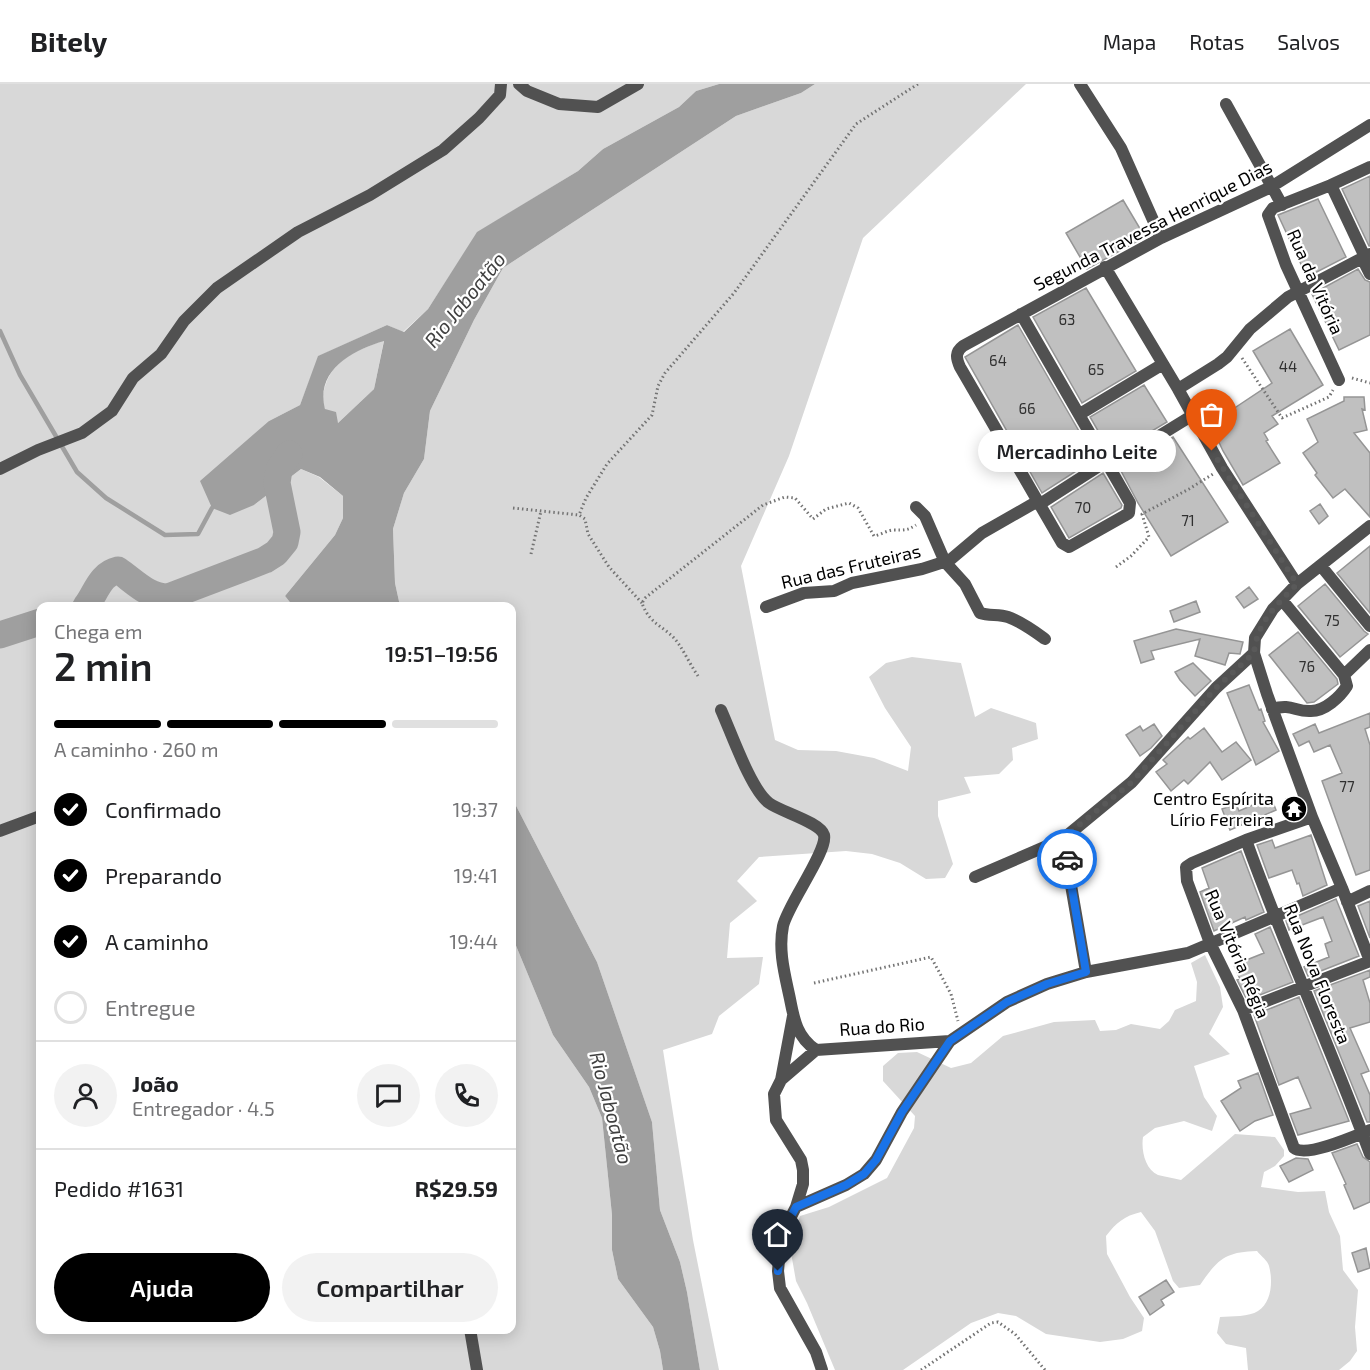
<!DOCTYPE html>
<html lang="pt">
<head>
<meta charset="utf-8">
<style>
	:root { --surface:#fff; --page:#f2f2f2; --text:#202124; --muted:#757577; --line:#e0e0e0; --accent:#000 }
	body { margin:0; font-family:"Exo 2",sans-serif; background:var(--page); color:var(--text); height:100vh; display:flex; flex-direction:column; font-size:22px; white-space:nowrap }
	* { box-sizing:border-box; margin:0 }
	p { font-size:20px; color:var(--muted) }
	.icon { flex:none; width:33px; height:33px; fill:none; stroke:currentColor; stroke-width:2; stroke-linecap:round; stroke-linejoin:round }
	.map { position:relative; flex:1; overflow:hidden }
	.details { position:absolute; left:36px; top:518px; width:480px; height:732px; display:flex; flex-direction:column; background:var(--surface); border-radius:12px; box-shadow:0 3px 15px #0003 }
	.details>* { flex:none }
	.pin { position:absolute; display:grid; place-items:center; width:51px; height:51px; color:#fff; margin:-62px -26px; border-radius:50% 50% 50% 0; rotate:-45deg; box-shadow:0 0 6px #0007 }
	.pin .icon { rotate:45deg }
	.courier { position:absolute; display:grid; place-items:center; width:60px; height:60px; margin:-30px; border:4px solid #1a73e8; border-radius:50%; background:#fff; color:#222; box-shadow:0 2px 8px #0007 }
	.bubble { position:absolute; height:42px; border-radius:21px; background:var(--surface); box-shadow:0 3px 15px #0003; font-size:20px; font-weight:600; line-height:42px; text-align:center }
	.overview em { font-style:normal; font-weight:600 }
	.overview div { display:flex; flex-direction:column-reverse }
	.overview { display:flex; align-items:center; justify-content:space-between; height:102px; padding:0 18px }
	h1 { font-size:39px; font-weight:600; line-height:45px }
	.bar { display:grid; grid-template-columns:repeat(4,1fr); gap:9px 6px; align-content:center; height:72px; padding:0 18px }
	.bar i { height:8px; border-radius:4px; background:var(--line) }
	.bar .selected { background:var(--accent) }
	.bar p { grid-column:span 4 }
	.line { display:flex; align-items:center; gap:15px; padding:0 18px; border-top:2px solid var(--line) }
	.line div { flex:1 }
	.round { display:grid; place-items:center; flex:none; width:63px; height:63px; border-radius:32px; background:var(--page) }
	ol { padding:0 18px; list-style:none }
	li { display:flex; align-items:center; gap:18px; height:66px }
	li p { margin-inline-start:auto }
	li .icon { padding:6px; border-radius:50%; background:var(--accent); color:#fff; stroke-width:4 }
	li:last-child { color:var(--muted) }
	li i { width:33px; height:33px; border:3px solid var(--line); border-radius:50% }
	.button { display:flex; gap:12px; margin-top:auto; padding:12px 18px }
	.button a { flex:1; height:69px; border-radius:36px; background:var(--accent); color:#fff; font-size:24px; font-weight:600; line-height:69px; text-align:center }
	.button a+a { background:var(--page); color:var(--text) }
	header { display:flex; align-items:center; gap:36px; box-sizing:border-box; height:84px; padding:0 30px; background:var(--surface); border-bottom:2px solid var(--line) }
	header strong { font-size:28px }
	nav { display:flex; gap:33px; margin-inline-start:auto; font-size:21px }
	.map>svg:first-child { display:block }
	.green { fill:#d8d8d8 }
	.water { fill:#9f9f9f; fill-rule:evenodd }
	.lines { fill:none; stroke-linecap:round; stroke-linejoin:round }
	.stream { stroke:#9f9f9f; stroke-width:4.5 }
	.river { stroke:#9f9f9f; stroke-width:27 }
	.building { fill:#c0c0c0; stroke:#959595; stroke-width:1.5 }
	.path { stroke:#737373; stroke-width:3; stroke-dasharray:1.5 3; stroke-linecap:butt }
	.street { stroke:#515151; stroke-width:12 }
	.done { stroke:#595959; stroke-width:6; stroke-dasharray:0 10.8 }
	.route { stroke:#1a73e8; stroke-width:8 }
	.labels { text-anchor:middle; stroke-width:4.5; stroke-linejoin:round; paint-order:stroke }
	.number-label { font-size:15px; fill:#303030 }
	.street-label { font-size:18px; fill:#000; stroke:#fff }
	.poi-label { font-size:18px; fill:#000; stroke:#fff; text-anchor:end }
	.water-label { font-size:20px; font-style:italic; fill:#404040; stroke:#fff }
</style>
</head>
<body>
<header>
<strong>Bitely</strong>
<nav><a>Mapa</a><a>Rotas</a><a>Salvos</a></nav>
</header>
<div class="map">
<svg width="1370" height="1286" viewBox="0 0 1370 1286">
	<rect width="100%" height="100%" fill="#fff"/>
	<path class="green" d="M0,0H719L696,7L679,23L603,65L578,87L478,148L428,225L403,248L387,241L319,272L300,321L269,337L254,421L301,385L319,393L343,412V434L335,451L285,512L293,522H40V1245H512V852L553,951L589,1003L602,1034L612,1131V1166L618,1195L653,1243L660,1267L663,1286H0Z
		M815,0H1026L863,154L789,372L741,482L775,656L798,666L836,667L874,674L908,687L911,663L885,624L869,593L886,579L912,573L961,579L975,633L991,624L1036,639L1038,655L1012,664L1013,676L999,690L964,693L971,709L938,717V732L953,780L945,794L926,795L900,779L872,770L846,767L759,773L737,797L757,817L730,839L727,874L763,873L759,900L719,932L712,950L663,966L693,1156L719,1286H700L687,1208L680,1178L660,1126L652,1038L597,878L512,714V522H400L395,499L393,445L404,409L424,375L430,327L474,236L503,184L736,32L801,9Z
		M384,256L374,305L338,339C334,335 328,330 325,325C322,318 323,312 324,306C332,274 357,267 384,256Z
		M1205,871L1220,903L1223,923L1209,950L1230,970L1194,982L1204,1013L1217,1032L1212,1047L1184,1037L1155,1044L1143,1053C1141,1066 1145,1085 1158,1091C1165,1093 1174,1094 1181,1096L1235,1050L1275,1053L1284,1066V1072L1275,1082L1264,1088L1261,1103L1298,1108L1325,1107L1329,1128L1340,1152L1343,1186L1358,1206L1355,1243L1357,1267L1350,1277L1339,1286H1248L1246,1264L1226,1260L1217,1249L1220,1233C1232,1232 1249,1233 1258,1227C1272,1218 1273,1196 1269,1182C1268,1177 1261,1172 1257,1167C1225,1168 1218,1175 1200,1201L1179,1204L1173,1197L1155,1147L1141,1128C1124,1132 1116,1139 1106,1152L1107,1170L1130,1213L1144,1234L1142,1247L1123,1255L1100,1258L1046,1250L1016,1232L998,1229L971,1239L903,1286H835L807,1219L796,1197L790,1163L800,1132L829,1123L887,1094L914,1044L915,1032L883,997V982L898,969L917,968L951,984L971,979L1003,952L1054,938L1095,936L1100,947L1116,946L1131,940L1160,945L1169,937L1175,926L1196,917L1197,898L1191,879Z"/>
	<path class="water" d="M719,0H815L801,9L736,32L503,184L474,236L430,327L424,375L404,409L393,445L395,499L400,522H293L285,512L335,451L343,434V412L320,393L301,385L254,421L230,431L212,424L200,397L269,337L300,321L318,272L387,241L404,248L428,225L477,148L578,87L603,65L679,23L696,7ZM384,257L374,305L338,339L336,328L325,325C315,286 353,266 384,257Z
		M512,714L597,878L652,1038L660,1126L680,1178L687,1208L700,1286H663L660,1267L653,1243L618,1195L612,1166V1131L602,1034L589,1003L553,951L512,852Z"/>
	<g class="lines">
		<path class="stream" d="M0,247L20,291L77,388L106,414L165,451L198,450L212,424"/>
		<path class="river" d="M86,522C96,509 100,490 118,486C134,497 148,513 168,513L265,476L276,469L285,458L287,448L277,399L279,385L289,370
			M0,551L40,538"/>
	</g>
	<path class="building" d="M1370,92V162H1369L1342,105Z
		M1318,115L1346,173L1307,193L1278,131Z
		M1123,116L1145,153L1087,185L1066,149Z
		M1358,185L1365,196L1370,198V251L1339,266L1312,210Z
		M1086,204L1136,287L1082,319L1033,233Z
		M1018,241L1095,375L1042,409L965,273Z
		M1290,245L1323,301L1272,332L1278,340L1264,349L1268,356L1266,357L1280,379L1243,401L1223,367L1200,317L1218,307L1230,327L1272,299L1253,267Z
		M1144,301L1167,338L1112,371L1090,333Z
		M1344,313H1364L1365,326L1362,325L1367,346L1354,349L1370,369V433L1345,405L1333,414L1315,391L1317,389L1303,369L1318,358L1307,335L1344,317Z
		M1173,353L1228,438L1171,472L1138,419L1120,385Z
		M1103,389L1122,421L1121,424L1069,454L1051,423Z
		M1320,420L1328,432L1319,440L1310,427Z
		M1370,462V529L1337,489Z
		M1325,500L1364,547L1368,550L1340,573L1298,522Z
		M1249,503L1258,515L1244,524L1236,513Z
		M1196,517L1200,528L1174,538L1170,527Z
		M1176,545L1243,558L1240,570L1229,569L1225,581L1195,572L1200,555L1151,567L1154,575L1141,579L1134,557Z
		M1298,548L1337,595L1338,600L1314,618L1307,619L1269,571Z
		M1193,579L1211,597L1195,612L1180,596L1175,588Z
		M1249,601L1259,626L1261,625L1265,637L1263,638L1279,667L1256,681L1227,609Z
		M1370,629V643L1365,645L1370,661V786L1356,791L1322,697L1342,689L1330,661L1314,668L1309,657L1299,662L1293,650L1315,640L1319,649Z
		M1154,640L1162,652L1151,664L1140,672L1126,651L1140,642L1143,647Z
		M1204,644L1222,668L1236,658L1251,676L1222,696L1210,678L1188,700L1184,696L1171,707L1156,688L1167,680L1163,676L1188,653L1190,655Z
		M1271,713L1276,726L1230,746L1222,725L1236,720L1239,727Z
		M1311,751L1327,801L1303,812L1299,799L1297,800L1292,786L1269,794L1257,761L1272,756L1275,764Z
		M1241,767L1264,828L1246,836L1245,833L1214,847L1200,808L1209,804L1202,784Z
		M1336,815L1359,872L1308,892L1304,883L1329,873L1325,860L1332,857L1323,833L1289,846L1286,837Z
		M1370,817V854L1358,822Z
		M1270,843L1293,898L1247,916L1237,896L1240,895L1234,881L1264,869L1255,850Z
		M1370,886V893L1363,896L1370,919V938L1350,944L1369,987L1361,990L1370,1011V1038H1367L1314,907Z
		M1299,913L1349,1037L1298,1051L1290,1030L1311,1024L1298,993L1279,1001L1254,931Z
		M1258,989L1273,1031L1255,1037L1240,1047L1221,1017L1241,1004L1238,997Z
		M1357,1060L1363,1073L1370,1078V1118L1354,1125L1344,1101L1346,1100L1332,1069Z
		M1296,1074L1308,1075L1313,1086L1289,1098L1280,1082Z
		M1366,1164L1370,1184L1358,1188L1352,1169Z
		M1166,1196L1174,1208L1161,1216L1164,1221L1150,1231L1139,1213Z"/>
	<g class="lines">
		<path class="path" d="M1242,274L1282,334L1329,313L1333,306
			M1352,294L1370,299
			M513,424L579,431
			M531,470L541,427
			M1116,483L1131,472L1149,453L1142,430L1189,405L1213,390
			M642,519L609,483L588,450L585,435L579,431L586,414L607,380L652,331L658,302L665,289L734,209L856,40L918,0
			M698,592C691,582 685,569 678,559C666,542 650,542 642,519L645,514L763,421L785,413L795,414L813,435L826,425L849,419L858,424L874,452C880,451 888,446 893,446C903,446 907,447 916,441
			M814,899L931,873L951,910L958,937
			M921,1286L991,1239L998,1238L1015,1250L1045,1286"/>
		<path class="street" d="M519,0L527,7L559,20L598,23L638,0
			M1080,0L1121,64L1161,154
			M1226,20L1282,121
			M1331,101L1365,173
			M1362,174L1370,190
			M1105,183L1178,305L1222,384L1297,500
			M1021,230L1130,419L1129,429L1124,432L1069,463L1062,459L960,283C956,274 955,268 963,262L1161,154L1271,103L1370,41
			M1339,296L1286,181L1268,131L1273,124L1331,101L1370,83
			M1178,305L1218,280L1227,273L1250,245L1288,213L1370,170
			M1080,330L1163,280
			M1110,382L1193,331
			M0,385L38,366L82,349L112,327L133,294L161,270L184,237L217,204L298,148L370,111L443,66L479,34L500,11L501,0
			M1040,420L1107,377
			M916,423L925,432L945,478L965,500L980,529C989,532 999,530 1008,533C1022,538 1034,547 1045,555
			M1370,442L1297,500L1273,525L1255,554L1254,569L1267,610L1312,733L1342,804L1370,877
			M1321,482L1370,542
			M766,523L804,509L834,507L852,499L922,485L950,476L982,449L1038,417
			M1344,591L1370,566
			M1272,625C1292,619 1295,628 1311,627C1325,627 1340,613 1347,602L1344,591L1282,516
			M721,626C731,648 751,706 769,719C781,728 820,738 824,751C828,767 788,820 783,842C778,867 785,891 790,915C794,936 797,953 816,966
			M1312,733L1246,756L1192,779L1186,783L1187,797L1210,859L1243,926L1294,1064C1306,1074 1355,1052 1370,1046
			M0,747L40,732
			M1063,755L1086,888
			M1246,756C1284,862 1331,964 1370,1070
			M975,793L1063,755L1132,698L1216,604L1254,569
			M1347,818L1370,807
			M1243,926L1370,877
			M781,996L793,932
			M796,1123L846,1101L864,1090L876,1076L902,1028L950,957L1007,918L1047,900L1086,888L1188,869L1342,804
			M470,1245L477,1286
			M822,1286L816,1268L780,1204L778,1187L780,1165L784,1146L796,1123L803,1100V1086L801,1076L776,1036L774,1010L781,996L816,966L950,957"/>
	</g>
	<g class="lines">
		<path class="done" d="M1067,775L1063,754L1132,698L1216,604L1254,569C1257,538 1276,522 1297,500L1212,367"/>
		<path class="route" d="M778,1187L784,1146L796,1123L846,1101L864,1090L876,1076L902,1028L950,957L1007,918L1047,900L1086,888L1067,775"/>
	</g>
	<defs>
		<g id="temple-disc" transform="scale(1.35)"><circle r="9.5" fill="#000" stroke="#fff"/><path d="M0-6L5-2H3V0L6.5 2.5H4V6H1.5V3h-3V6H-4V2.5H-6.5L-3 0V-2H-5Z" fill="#fff"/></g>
	</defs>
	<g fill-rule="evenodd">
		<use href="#temple-disc" x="1294" y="725"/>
	</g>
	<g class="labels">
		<g class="number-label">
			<text x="1067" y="241">63</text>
			<text x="998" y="282">64</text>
			<text x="1288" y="288">44</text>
			<text x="1096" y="291">65</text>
			<text x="1027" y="330">66</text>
			<text x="1083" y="429">70</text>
			<text x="1188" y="442">71</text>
			<text x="1332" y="542">75</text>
			<text x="1307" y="588">76</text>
			<text x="1347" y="708">77</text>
		</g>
		<g class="street-label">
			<text transform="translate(1153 142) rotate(-27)" y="6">Segunda Travessa Henrique Dias</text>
			<text transform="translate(1315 198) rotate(66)" y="6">Rua da Vitória</text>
			<text transform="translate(851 483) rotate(-13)" y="6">Rua das Fruteiras</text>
			<text transform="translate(1237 870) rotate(67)" y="6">Rua Vitória Régia</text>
			<text transform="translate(1317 890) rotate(68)" y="6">Rua Nova Floresta</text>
			<text transform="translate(882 943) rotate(-4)" y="6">Rua do Rio</text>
		</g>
		<g class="poi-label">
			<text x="1274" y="721">Centro Espírita<tspan x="1274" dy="21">Lírio Ferreira</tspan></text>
		</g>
		<g class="water-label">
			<text transform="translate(465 216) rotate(-51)" y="7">Rio Jaboatão</text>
			<text transform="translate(611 1024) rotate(75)" y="7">Rio Jaboatão</text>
		</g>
	</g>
</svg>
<div class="pin" style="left:1212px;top:367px;background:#ea580c"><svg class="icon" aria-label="bag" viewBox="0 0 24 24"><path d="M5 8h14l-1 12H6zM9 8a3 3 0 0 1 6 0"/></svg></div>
<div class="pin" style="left:778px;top:1187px;background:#1f2937"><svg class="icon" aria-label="home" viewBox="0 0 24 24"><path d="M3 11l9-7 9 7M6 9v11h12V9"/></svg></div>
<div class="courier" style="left:1067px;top:775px"><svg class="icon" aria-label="car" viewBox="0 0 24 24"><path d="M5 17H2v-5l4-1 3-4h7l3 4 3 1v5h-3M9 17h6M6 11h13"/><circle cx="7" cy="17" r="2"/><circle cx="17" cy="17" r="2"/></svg></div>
<div class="bubble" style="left:978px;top:346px;width:198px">Mercadinho Leite</div>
<section class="details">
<div class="overview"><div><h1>2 min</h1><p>Chega em</p></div><em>19:51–19:56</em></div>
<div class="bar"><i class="selected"></i><i class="selected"></i><i class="selected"></i><i></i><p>A caminho · 260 m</p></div>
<ol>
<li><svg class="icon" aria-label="check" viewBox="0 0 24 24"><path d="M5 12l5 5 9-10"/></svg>Confirmado<p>19:37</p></li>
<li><svg class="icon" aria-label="check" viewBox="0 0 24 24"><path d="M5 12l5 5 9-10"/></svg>Preparando<p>19:41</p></li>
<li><svg class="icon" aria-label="check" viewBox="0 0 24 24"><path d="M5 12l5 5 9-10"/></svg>A caminho<p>19:44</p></li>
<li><i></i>Entregue</li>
</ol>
<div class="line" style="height:108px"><a class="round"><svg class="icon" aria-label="person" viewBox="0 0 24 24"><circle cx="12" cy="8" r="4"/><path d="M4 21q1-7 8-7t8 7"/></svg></a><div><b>João</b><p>Entregador · 4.5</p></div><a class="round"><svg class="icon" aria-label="chat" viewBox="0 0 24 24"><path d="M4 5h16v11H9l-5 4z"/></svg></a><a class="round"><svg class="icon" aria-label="phone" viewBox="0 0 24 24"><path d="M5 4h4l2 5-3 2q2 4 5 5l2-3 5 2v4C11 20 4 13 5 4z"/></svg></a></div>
<div class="line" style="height:78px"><div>Pedido #1631</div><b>R$29.59</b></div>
<div class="button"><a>Ajuda</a><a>Compartilhar</a></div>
</section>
</div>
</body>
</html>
